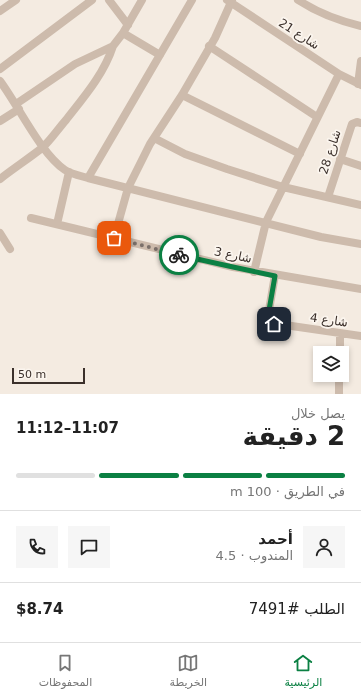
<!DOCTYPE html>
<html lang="ar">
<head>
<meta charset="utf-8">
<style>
	:root { --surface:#fff; --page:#f6f6f6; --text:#222; --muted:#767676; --line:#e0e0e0; --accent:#0b8043 }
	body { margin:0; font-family:"DejaVu Sans","Noto Sans Arabic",sans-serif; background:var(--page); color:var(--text); direction:rtl; height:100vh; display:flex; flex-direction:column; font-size:15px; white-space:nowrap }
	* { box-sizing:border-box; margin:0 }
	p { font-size:13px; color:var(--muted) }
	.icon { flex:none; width:22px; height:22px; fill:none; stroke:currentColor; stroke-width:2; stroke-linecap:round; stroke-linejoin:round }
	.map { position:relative; height:394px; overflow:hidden; direction:ltr }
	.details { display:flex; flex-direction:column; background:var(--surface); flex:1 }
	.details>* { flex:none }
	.buttons { position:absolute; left:313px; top:346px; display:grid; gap:8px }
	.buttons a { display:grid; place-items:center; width:36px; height:36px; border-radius:0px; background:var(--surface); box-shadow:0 2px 6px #0003; font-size:20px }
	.scale { position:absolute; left:12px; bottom:10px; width:73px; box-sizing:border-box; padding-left:4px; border:2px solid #3b302b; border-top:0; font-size:11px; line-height:14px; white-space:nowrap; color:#3b302b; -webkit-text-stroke:3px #fbf5ee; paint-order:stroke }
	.pin { position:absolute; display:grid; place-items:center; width:34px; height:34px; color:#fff; margin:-17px; border-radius:8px; box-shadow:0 2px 6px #0006 }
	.courier { position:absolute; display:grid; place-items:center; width:40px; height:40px; margin:-20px; border:3px solid #0b8043; border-radius:50%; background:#fff; color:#222; box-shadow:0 1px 5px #0007 }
	.summary em { font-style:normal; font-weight:800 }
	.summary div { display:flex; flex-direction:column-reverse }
	.summary { display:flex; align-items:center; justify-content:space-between; height:68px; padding:0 16px }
	h1 { font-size:26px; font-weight:800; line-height:30px }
	.bar { display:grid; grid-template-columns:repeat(4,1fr); gap:6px 4px; align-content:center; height:48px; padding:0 16px }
	.bar i { height:5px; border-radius:3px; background:var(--line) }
	.bar .active { background:var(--accent) }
	.bar p { grid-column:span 4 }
	.line { display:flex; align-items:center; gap:10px; padding:0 16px; border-top:1px solid var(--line) }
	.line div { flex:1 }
	.round { display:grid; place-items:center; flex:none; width:42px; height:42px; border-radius:0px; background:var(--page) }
	.menu { display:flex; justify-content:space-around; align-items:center; height:56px; border-top:1px solid var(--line); background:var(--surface); font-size:11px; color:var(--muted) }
	.menu a { display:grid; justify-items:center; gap:2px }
	.menu .active { color:var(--accent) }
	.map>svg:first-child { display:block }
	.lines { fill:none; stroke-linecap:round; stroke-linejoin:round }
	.minor { stroke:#cdbbac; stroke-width:8 }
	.done { stroke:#7c716b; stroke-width:4; stroke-dasharray:0 7.2 }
	.route { stroke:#0b8043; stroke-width:5 }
	.labels { text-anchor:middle; stroke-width:3.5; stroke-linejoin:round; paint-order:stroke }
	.street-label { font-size:12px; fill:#3b302b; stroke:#fbf5ee }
</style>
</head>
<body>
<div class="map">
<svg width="361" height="394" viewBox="0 0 361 394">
	<rect width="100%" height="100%" fill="#f4ebe1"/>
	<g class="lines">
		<path class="minor" d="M109,0L128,25
			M227,0L339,74L361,85
			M298,0C318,13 339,21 361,26
			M0,11L16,0
			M123,33L160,55
			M209,46L317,117
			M0,69L92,0
			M0,81C18,105 41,154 65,170C71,174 81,176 88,178L321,237L361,244
			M358,84L361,61
			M182,95L300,154
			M16,104L75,64L113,46L123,33L142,0
			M0,121L19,109
			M154,138L185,154L227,169L283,187L361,205
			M340,159L361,166
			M88,178L192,0
			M0,179C14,168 28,159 42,148C51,140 58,129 66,120C84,97 104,74 113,46
			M328,197L352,124L357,122L361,123
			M31,218L233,267L361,289
			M57,224L69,172
			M0,233L10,249
			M114,238L128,188L150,144L182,95L215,38L232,0
			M254,272L266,222L339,74
			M275,275L268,316V320L271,323L361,336
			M340,353V333
			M339,394V375"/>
	</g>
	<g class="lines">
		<path class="done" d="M114,238L179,255"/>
		<path class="route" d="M179,255L233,267L275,276L268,316C268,321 270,322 274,324"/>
	</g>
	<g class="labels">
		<g class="street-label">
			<text transform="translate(299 34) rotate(33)" y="4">شارع 21</text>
			<text transform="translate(330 152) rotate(-72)" y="4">شارع 28</text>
			<text transform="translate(233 255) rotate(12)" y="4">شارع 3</text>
			<text transform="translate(329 320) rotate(8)" y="4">شارع 4</text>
		</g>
	</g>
</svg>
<div class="buttons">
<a><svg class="icon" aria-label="layers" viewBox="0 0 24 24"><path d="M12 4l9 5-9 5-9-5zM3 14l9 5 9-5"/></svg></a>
</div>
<div class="scale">50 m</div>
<div class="pin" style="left:114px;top:238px;background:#ea580c"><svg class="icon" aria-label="bag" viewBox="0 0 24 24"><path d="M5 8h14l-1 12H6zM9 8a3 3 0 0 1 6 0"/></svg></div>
<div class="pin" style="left:274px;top:324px;background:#1f2937"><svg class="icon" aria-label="home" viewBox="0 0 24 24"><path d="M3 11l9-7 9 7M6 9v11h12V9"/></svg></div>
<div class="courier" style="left:179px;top:255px"><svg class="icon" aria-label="bike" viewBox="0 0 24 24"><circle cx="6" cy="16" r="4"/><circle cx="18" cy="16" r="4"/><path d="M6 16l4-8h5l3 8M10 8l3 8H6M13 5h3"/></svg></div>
</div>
<section class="details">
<div class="summary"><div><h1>2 دقيقة</h1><p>يصل خلال</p></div><em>11:07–11:12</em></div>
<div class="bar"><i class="active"></i><i class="active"></i><i class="active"></i><i></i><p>في الطريق · 100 m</p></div>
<div class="line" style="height:72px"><a class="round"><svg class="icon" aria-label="person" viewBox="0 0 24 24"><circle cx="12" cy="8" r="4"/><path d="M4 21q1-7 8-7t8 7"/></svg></a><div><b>أحمد</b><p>المندوب · 4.5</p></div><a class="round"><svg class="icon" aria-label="chat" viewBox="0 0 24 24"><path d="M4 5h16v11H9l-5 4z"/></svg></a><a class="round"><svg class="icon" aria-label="phone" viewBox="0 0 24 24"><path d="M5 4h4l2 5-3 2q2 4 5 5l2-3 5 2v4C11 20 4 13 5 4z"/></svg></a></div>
<div class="line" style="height:52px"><div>الطلب #7491</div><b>$8.74</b></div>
</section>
<nav class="menu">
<a class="active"><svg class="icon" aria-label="home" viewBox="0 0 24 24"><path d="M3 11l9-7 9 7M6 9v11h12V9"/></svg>الرئيسية</a>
<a><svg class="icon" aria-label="map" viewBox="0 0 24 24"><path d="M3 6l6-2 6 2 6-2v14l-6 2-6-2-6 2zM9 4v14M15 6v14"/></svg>الخريطة</a>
<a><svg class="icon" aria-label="saved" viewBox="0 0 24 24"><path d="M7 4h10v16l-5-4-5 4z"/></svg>المحفوظات</a>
</nav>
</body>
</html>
